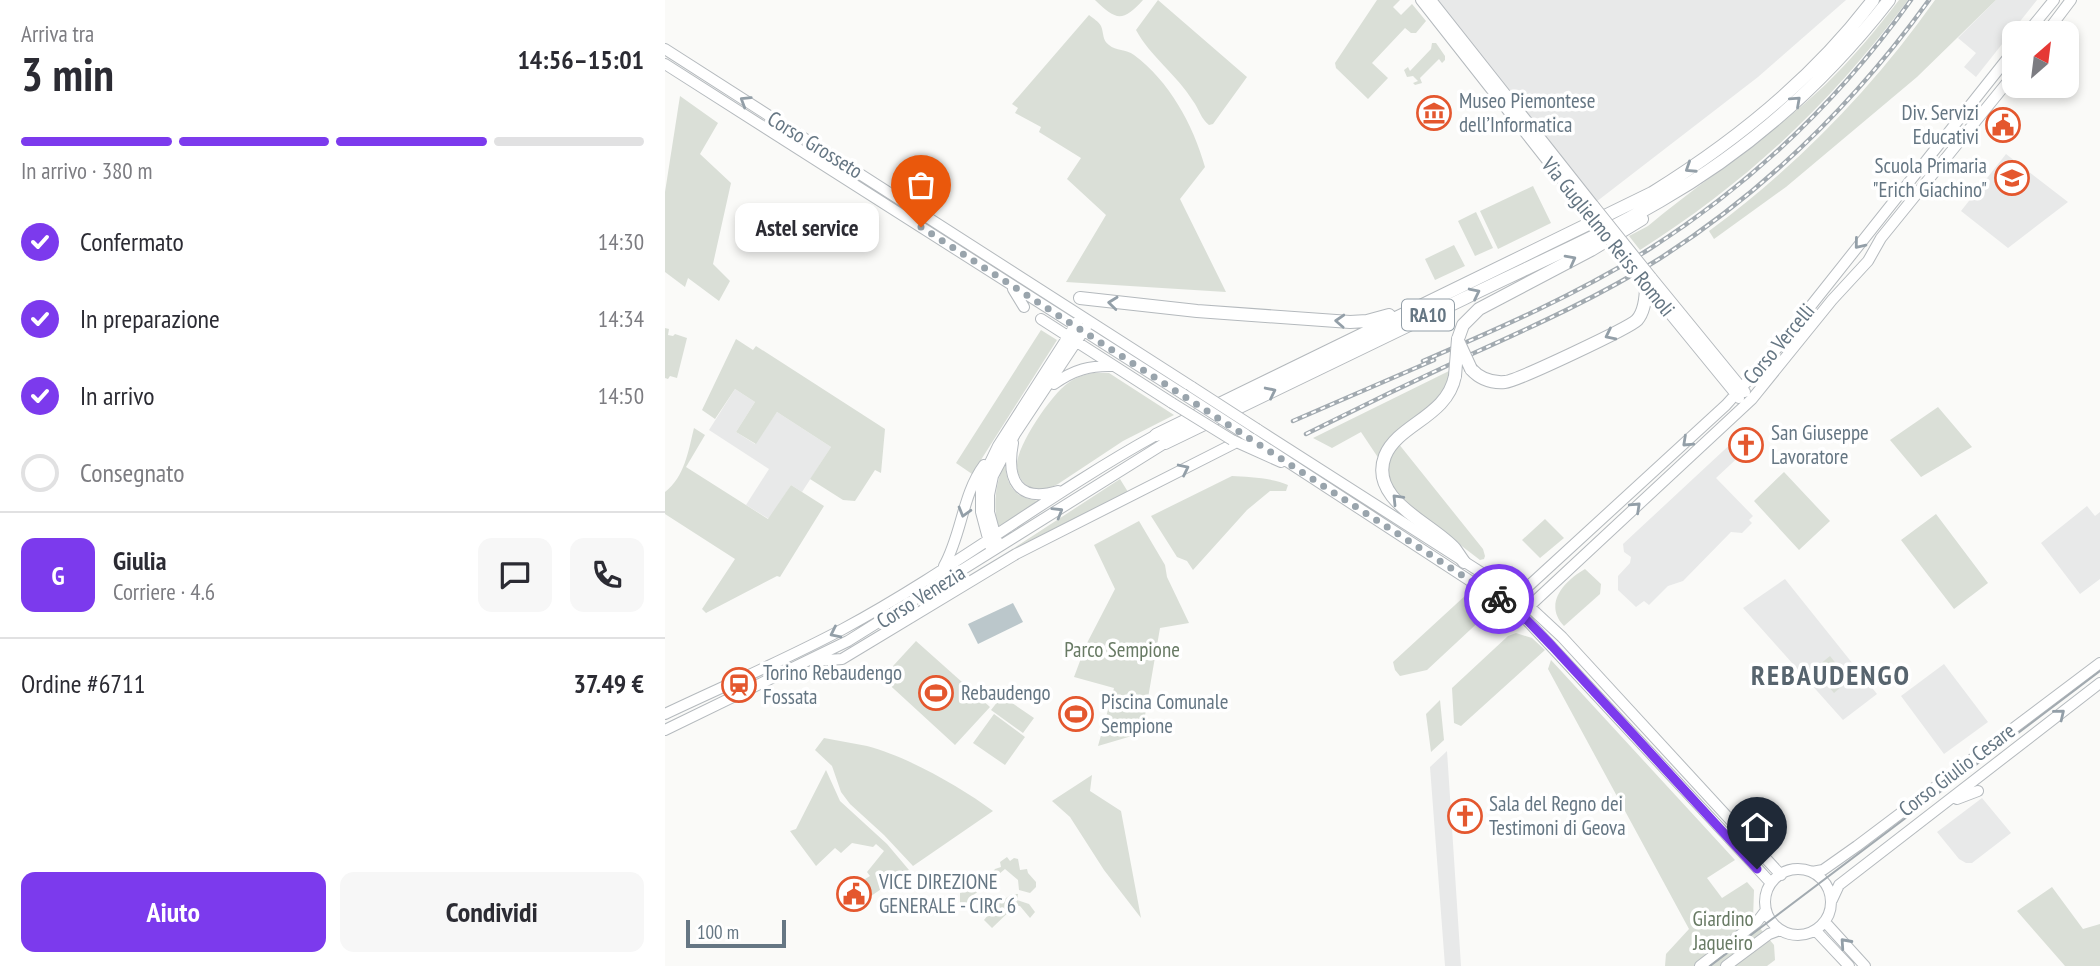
<!DOCTYPE html>
<html lang="it">
<head>
<meta charset="utf-8">
<style>
	:root { --surface:#fff; --page:#f7f7f7; --text:#2b2b33; --muted:#7c7c81; --line:#e1e1e2; --accent:#7c3aed }
	body { margin:0; font-family:"PT Sans Narrow",sans-serif; background:var(--page); color:var(--text); height:100vh; display:flex; flex-direction:column; font-size:26px; white-space:nowrap }
	* { box-sizing:border-box; margin:0 }
	p { font-size:23px; color:var(--muted) }
	.icon { flex:none; width:38px; height:38px; fill:none; stroke:currentColor; stroke-width:2; stroke-linecap:round; stroke-linejoin:round }
	.map { position:relative; flex:1; overflow:hidden }
	.drawer { display:flex; flex-direction:column; background:var(--surface); width:665px }
	.drawer>* { flex:none }
	.needle { width:46px; rotate:28deg }
	.tools { position:absolute; left:1337px; top:21px; display:grid; gap:14px }
	.tools a { display:grid; place-items:center; width:77px; height:77px; border-radius:14px; background:var(--surface); box-shadow:0 4px 10px #0003; font-size:35px }
	.scale { position:absolute; left:21px; bottom:18px; width:100px; box-sizing:border-box; padding-left:7px; border:4px solid #657683; border-top:0; font-size:19px; line-height:24px; white-space:nowrap; color:#657683; -webkit-text-stroke:5px #fff; paint-order:stroke }
	.pin { position:absolute; display:grid; place-items:center; width:60px; height:60px; color:#fff; margin:-72px -30px; border-radius:50% 50% 50% 0; rotate:-45deg; box-shadow:0 0 7px #0007 }
	.pin .icon { rotate:45deg }
	.courier { position:absolute; display:grid; place-items:center; width:70px; height:70px; margin:-35px; border:5px solid #7c3aed; border-radius:50%; background:#fff; color:#222; box-shadow:0 2px 9px #0007 }
	.bubble { position:absolute; height:49px; border-radius:14px; background:var(--surface); box-shadow:0 4px 10px #0003; font-size:23px; font-weight:600; line-height:49px; text-align:center }
	.head em { font-style:normal; font-weight:600 }
	.head div { display:flex; flex-direction:column-reverse }
	.head { display:flex; align-items:center; justify-content:space-between; height:119px; padding:0 21px }
	h1 { font-size:46px; font-weight:600; line-height:52px }
	.bar { display:grid; grid-template-columns:repeat(4,1fr); gap:10px 7px; align-content:center; height:84px; padding:0 21px }
	.bar i { height:9px; border-radius:5px; background:var(--line) }
	.bar .on { background:var(--accent) }
	.bar p { grid-column:span 4 }
	.line { display:flex; align-items:center; gap:18px; padding:0 21px; border-top:2px solid var(--line) }
	.line div { flex:1 }
	.round { display:grid; place-items:center; flex:none; width:74px; height:74px; border-radius:14px; background:var(--page) }
	ol { padding:0 21px; list-style:none }
	li { display:flex; align-items:center; gap:21px; height:77px }
	li p { margin-inline-start:auto }
	li .icon { padding:7px; border-radius:50%; background:var(--accent); color:#fff; stroke-width:4 }
	li:last-child { color:var(--muted) }
	li i { width:38px; height:38px; border:4px solid var(--line); border-radius:50% }
	.primary-button { display:flex; gap:14px; margin-top:auto; padding:14px 21px }
	.primary-button a { flex:1; height:80px; border-radius:14px; background:var(--accent); color:#fff; font-size:28px; font-weight:600; line-height:80px; text-align:center }
	.primary-button a+a { background:var(--page); color:var(--text) }
	main { display:flex; flex:1; min-height:0 }
	.map>svg:first-child { display:block }
	.built { fill:#e8e9e9 }
	.green { fill:#dadfd7 }
	.water { fill:#bbc7cb }
	.lines { fill:none; stroke-linecap:round; stroke-linejoin:round }
	.major-casing { stroke:#b5babe; stroke-width:12 }
	.highway-casing { stroke:#b4b9bd; stroke-width:14 }
	.major { stroke:#fff; stroke-width:10 }
	.highway { stroke:#fff; stroke-width:12 }
	.tram { stroke:#a2aab0; stroke-width:2 }
	.rail-casing { stroke:#a2aab0; stroke-width:4.5 }
	.rail { stroke:#fff; stroke-width:2; stroke-dasharray:5; stroke-linecap:butt }
	.major-bridge-casing { stroke:#b5babe; stroke-width:12; stroke-linecap:butt }
	.highway-bridge-casing { stroke:#b4b9bd; stroke-width:14; stroke-linecap:butt }
	.major-bridge { stroke:#fff; stroke-width:10 }
	.highway-bridge { stroke:#fff; stroke-width:12 }
	.oneway { stroke:#939fa8 }
	.done { stroke:#99a4ac; stroke-width:7; stroke-dasharray:0 12.6 }
	.route { stroke:#7c3aed; stroke-width:9 }
	.labels { text-anchor:middle; stroke-width:7; stroke-linejoin:round; paint-order:stroke }
	.shield { fill:#fff; stroke:#939fa8; stroke-width:2 }
	.shield-label { font-size:19px; font-weight:bold; fill:#657683 }
	.poi-label { font-size:21px; fill:#657683; stroke:#fff; text-anchor:start }
	.street-label { font-size:21px; fill:#657683; stroke:#fff }
	.park-label { font-size:21px; fill:#687a64; stroke:#fff }
	.district-label { font-size:28px; font-weight:bold; letter-spacing:2px; fill:#57646e; stroke:#fff }
</style>
</head>
<body>
<main>
<section class="drawer">
<div class="head"><div><h1>3 min</h1><p>Arriva tra</p></div><em>14:56–15:01</em></div>
<div class="bar"><i class="on"></i><i class="on"></i><i class="on"></i><i></i><p>In arrivo · 380 m</p></div>
<ol>
<li><svg class="icon" aria-label="check" viewBox="0 0 24 24"><path d="M5 12l5 5 9-10"/></svg>Confermato<p>14:30</p></li>
<li><svg class="icon" aria-label="check" viewBox="0 0 24 24"><path d="M5 12l5 5 9-10"/></svg>In preparazione<p>14:34</p></li>
<li><svg class="icon" aria-label="check" viewBox="0 0 24 24"><path d="M5 12l5 5 9-10"/></svg>In arrivo<p>14:50</p></li>
<li><i></i>Consegnato</li>
</ol>
<div class="line" style="height:126px"><b class="round" style="background:var(--accent);color:#fff">G</b><div><b>Giulia</b><p>Corriere · 4.6</p></div><a class="round"><svg class="icon" aria-label="chat" viewBox="0 0 24 24"><path d="M4 5h16v11H9l-5 4z"/></svg></a><a class="round"><svg class="icon" aria-label="phone" viewBox="0 0 24 24"><path d="M5 4h4l2 5-3 2q2 4 5 5l2-3 5 2v4C11 20 4 13 5 4z"/></svg></a></div>
<div class="line" style="height:91px"><div>Ordine #6711</div><b>37.49 €</b></div>
<div class="primary-button"><a>Aiuto</a><a>Condividi</a></div>
</section>
<div class="map">
<svg width="1435" height="966" viewBox="0 0 1435 966">
	<rect width="100%" height="100%" fill="#fafaf8"/>
	<path class="built" d="M770,0H1181L1093,77L931,202Z
		M1331,0H1372L1311,77L1299,67L1311,53L1293,38Z
		M1341,154L1403,202L1343,248L1296,211Z
		M70,389L90,402L71,432L90,444L112,412L166,447L137,492L126,485L104,519L81,505L104,469L44,430Z
		M1072,438L1081,450L1051,478L1088,516L1084,520L1087,523L1077,533L1066,532L1018,581L1003,586L984,605L979,601L971,607L953,590V576L965,563L966,557L959,552L958,544Z
		M1422,506L1430,516L1435,512V579L1415,594L1376,543Z
		M1120,579L1212,694L1178,720L1078,608Z
		M1279,664L1323,722L1279,754L1236,696Z
		M782,751L796,966H780L765,767Z
		M1317,798L1346,833L1307,863H1301L1294,859L1272,832Z"/>
	<path class="green" d="M430,0H478C457,23 451,20 430,0Z
		M493,0L582,77L548,124L544,125C536,119 534,109 528,101C512,75 485,56 471,30Z
		M712,0H735L728,7L736,15L747,4L761,21L751,33H746L740,28L707,63L723,78L703,99L671,68L670,63Z
		M1234,0H1243C1166,103 1084,181 975,250L964,236L983,226C1041,178 1105,137 1160,85C1187,59 1211,30 1234,0Z
		M1270,0H1331L1252,77L1121,187L1049,239L1044,231C1132,166 1207,89 1270,0Z
		M424,15C428,18 434,22 436,26C439,33 437,40 444,45C451,51 461,49 469,55C504,81 528,124 540,167L515,199L561,292L401,282L441,215L402,179L416,158L374,132L376,127L350,113L353,108L347,104Z
		M767,43H771L780,56V60L777,63L774,59L755,78L757,83L750,85L748,83L753,81L748,76L742,77L739,70L743,67L745,71L766,49Z
		M15,96L53,123L35,154L66,183L48,264L65,281L54,301L23,278L20,287L0,272V192Z
		M868,186L886,223L833,249L815,211Z
		M811,212L828,248L810,256L793,221Z
		M789,245L800,266L770,280L760,259Z
		M0,328L4,329L3,335L8,336L10,334L22,338L12,378L5,376L3,379L0,378Z
		M376,330L392,340L307,474L291,463Z
		M71,339L88,350L91,346L220,429L216,473L210,470L190,501L178,500L145,479L166,447L112,412L91,444L71,432L90,402L70,389L50,419L37,410Z
		M784,371C785,400 735,438 714,459L696,432L667,448L648,438Z
		M428,373H444L509,415L458,441L393,484L376,492C363,487 353,482 352,466C351,446 387,394 403,383C411,377 419,375 428,373Z
		M1273,407L1307,447L1256,477L1225,440Z
		M29,428L40,435L21,467L103,519L126,485L159,506L115,577L112,576L41,613L37,609L70,559L0,514V492C20,476 23,452 29,428Z
		M733,443L818,549L820,556L819,559L815,560L730,495C718,475 721,462 733,443Z
		M340,462C342,489 350,498 376,501L333,529C328,504 330,485 340,462Z
		M1119,472L1165,521L1134,550L1089,501Z
		M567,476C583,477 609,478 623,485L621,491H605L582,510L528,570L522,561L512,557L486,516Z
		M455,479L463,492L346,550Z
		M1271,514L1323,583L1289,609L1236,540Z
		M880,519L899,538L875,558L857,540Z
		M474,521L500,565L502,577L524,623L495,628L477,733L433,746L449,688L409,677L421,645L450,589L429,545Z
		M920,569L936,584L935,594L899,626C878,604 899,581 920,569Z
		M802,594L820,616L762,670L735,676L730,670L728,662Z
		M851,633L867,638L880,650L796,726L789,723L787,688L843,636Z
		M251,641L325,707L290,745L217,678Z
		M1165,656L1184,680L1169,693L1149,669Z
		M886,660L1070,860L1042,878L1057,898L1082,882L1089,890L1088,920L1109,945L1110,960L1102,966H1000L1001,954L1024,929L883,669Z
		M337,696L369,718L358,733L326,710Z
		M775,700L779,740L766,752L761,714Z
		M329,714L360,737L340,765L308,743Z
		M159,738C173,741 188,743 202,746C241,756 296,787 328,811L248,866L219,835L185,804L176,792L167,766L150,750Z
		M161,770L175,801L222,844L244,870L190,907L179,892L205,876L202,872L219,851L211,844L208,847L187,843L176,853L170,848L151,866L125,831L131,829Z
		M427,775L425,791L456,811L476,918L439,870L405,817L387,801Z
		M342,857L345,861L349,858L353,859L355,870L362,869L363,873L371,882V887L365,893L354,890L353,880L340,869L305,898L301,908L295,903V893L303,889L306,883L316,884L318,876H325L330,869L336,867L335,862Z
		M1387,887L1418,929L1435,924V966H1400L1352,911Z
		M347,894H353L352,900L364,904L370,912L365,918L355,906H350L327,928L319,920L332,904Z"/>
	<path class="water" d="M348,603L358,622L313,644L303,624Z"/>
	<g class="lines">
		<g class="major-casing">
			<path id="major" d="M756,0L922,211
				M766,0L929,206
				M1362,33L1389,0
				M1381,33L1406,0
				M0,49L527,387
				M0,64L518,394
				M986,277L1080,392
				M980,283L1074,398
				M348,289L359,307
				M376,319L507,403
				M389,384C408,370 426,365 449,366
				M592,429L853,596L897,637L1116,875
				M580,434L856,614L1106,883
				M567,440L616,462
				M348,443C341,480 353,503 393,491
				M332,541L324,512V495L328,476L350,434L421,327
				M325,546L316,512V489L320,473L333,446L413,321
				M279,566C297,534 297,495 319,465
				M844,604L1061,405L1114,346L1349,50
				M856,614L1087,399L1167,300L1203,261L1216,238L1349,74
				M149,661L177,659L351,554L570,443
				M0,714C59,686 120,660 178,629C286,571 384,494 491,435
				M0,730L183,641L500,443
				M1292,799L1313,791
				M1100 902a33 33 0 1 1 66 0a33 33 0 1 1-66 0Z
				M1147,872L1158,870L1192,846L1435,663
				M1167,900L1174,885L1435,683
				M1160,922L1200,966
				M1151,931L1184,966
				M1035,966L1092,922L1101,910
				M1061,966L1104,934L1115,930"/>
		</g>
		<g class="highway-casing">
			<path id="highway" d="M415,298L532,311L685,322L702,321L724,315
				M793,339L798,325L814,309L926,250L977,219
				M806,369C815,379 827,383 840,382C852,381 964,328 972,320C980,311 981,296 981,284
				M790,376C782,417 733,424 720,456C703,500 767,523 790,549C793,553 796,558 799,562
				M491,435L987,193C1071,141 1148,79 1208,0
				M500,443C600,395 700,346 800,298C865,266 933,237 995,201C1084,150 1161,81 1224,0"/>
		</g>
		<use href="#major" class="major"/>
		<use href="#highway" class="highway"/>
		<path class="tram" d="M1045,966L1435,671"/>
		<g class="rail-casing">
			<path id="rail" d="M758,361C835,328 915,293 986,248C1089,182 1175,99 1246,0
				M628,421L769,360
				M641,434C697,406 753,379 809,353C871,325 935,296 994,259C1100,191 1190,103 1264,0"/>
		</g>
		<use href="#rail" class="rail"/>
		<g class="major-bridge-casing">
			<path id="major-bridge" d="M929,206L986,277
				M922,211L980,283
				M527,387L592,429
				M518,394L580,434
				M507,403L567,440"/>
		</g>
		<g class="highway-bridge-casing">
			<path id="highway-bridge" d="M794,343L806,369
				M790,376L793,339"/>
		</g>
		<use href="#major-bridge" class="major-bridge"/>
		<use href="#highway-bridge" class="highway-bridge"/>
	</g>
	<defs><path id="oneway-chevron" d="M-2-3.5L2.5 0L-2 3.5" fill="none" stroke-width="1.6" stroke-linecap="round" stroke-linejoin="round" transform="scale(1.75)"/></defs>
	<g class="oneway">
		<use href="#oneway-chevron" transform="translate(80 101) rotate(-148)"/>
		<use href="#oneway-chevron" transform="translate(1131 101) rotate(-42)"/>
		<use href="#oneway-chevron" transform="translate(1025 168) rotate(147)"/>
		<use href="#oneway-chevron" transform="translate(1194 244) rotate(129)"/>
		<use href="#oneway-chevron" transform="translate(906 260) rotate(-28)"/>
		<use href="#oneway-chevron" transform="translate(810 293) rotate(-26)"/>
		<use href="#oneway-chevron" transform="translate(448 303) rotate(-174)"/>
		<use href="#oneway-chevron" transform="translate(675 321) rotate(-177)"/>
		<use href="#oneway-chevron" transform="translate(945 335) rotate(154)"/>
		<use href="#oneway-chevron" transform="translate(606 392) rotate(-26)"/>
		<use href="#oneway-chevron" transform="translate(1022 442) rotate(137)"/>
		<use href="#oneway-chevron" transform="translate(519 469) rotate(-26)"/>
		<use href="#oneway-chevron" transform="translate(732 499) rotate(-134)"/>
		<use href="#oneway-chevron" transform="translate(971 507) rotate(-43)"/>
		<use href="#oneway-chevron" transform="translate(299 512) rotate(106)"/>
		<use href="#oneway-chevron" transform="translate(393 512) rotate(-31)"/>
		<use href="#oneway-chevron" transform="translate(170 633) rotate(154)"/>
		<use href="#oneway-chevron" transform="translate(1395 714) rotate(-39)"/>
		<use href="#oneway-chevron" transform="translate(1180 943) rotate(-132)"/>
	</g>
	<g class="lines">
		<path class="done" d="M256,227L834,599"/>
		<path class="route" d="M834,599L856,614L887,646L1092,869"/>
	</g>
	<defs>
		<g id="museum-ring" transform="scale(1.75)"><circle r="9.5" fill="#fff" stroke="#e4572e" stroke-width="1.5"/><path d="M0-6L6-3V-2H-6V-3ZM-5-1h2V3h-2ZM-1-1h2V3h-2ZM3-1h2V3H3ZM-6 4H6V6H-6Z" fill="#e4572e"/></g>
		<g id="civic-ring" transform="scale(1.75)"><circle r="9.5" fill="#fff" stroke="#e4572e" stroke-width="1.5"/><path d="M-.6-6.5H3V-4.5H.6V-3L4-1V1h2V6H-6V1h2V-1L-.6-3ZM-1.2 2.5V6h2.4V2.5Z" fill="#e4572e"/></g>
		<g id="school-ring" transform="scale(1.75)"><circle r="9.5" fill="#fff" stroke="#e4572e" stroke-width="1.5"/><path d="M0-5L7-2L0 1L-7-2ZM-4 1L0 2.5L4 1V4Q0 6-4 4Z" fill="#e4572e"/></g>
		<g id="church-ring" transform="scale(1.75)"><circle r="9.5" fill="#fff" stroke="#e4572e" stroke-width="1.5"/><path d="M-1.2-6h2.4v3.5h3.3v2.4h-3.3V6h-2.4V-.1h-3.3v-2.4h3.3Z" fill="#e4572e"/></g>
		<g id="station-ring" transform="scale(1.75)"><circle r="9.5" fill="#fff" stroke="#e4572e" stroke-width="1.5"/><path d="M-3-6H3Q5-6 5-4V2Q5 4 3 4L4.5 6H3L1.5 4h-3L-3 6H-4.5L-3 4Q-5 4-5 2V-4Q-5-6-3-6ZM-3.5-4v3h7v-3ZM-3.5 1v1.5H-2V1ZM2 1v1.5H3.5V1Z" fill="#e4572e"/></g>
		<g id="stadium-ring" transform="scale(1.75)"><circle r="9.5" fill="#fff" stroke="#e4572e" stroke-width="1.5"/><path d="M0-5a6.5 5 0 1 0 0 10a6.5 5 0 1 0 0-10ZM-3.5-1.8h7v3.6h-7Z" fill="#e4572e"/></g>
	</defs>
	<g fill-rule="evenodd">
		<use href="#museum-ring" x="769" y="113"/>
		<use href="#civic-ring" x="1338" y="125"/>
		<use href="#school-ring" x="1347" y="178"/>
		<use href="#church-ring" x="1081" y="445"/>
		<use href="#station-ring" x="74" y="685"/>
		<use href="#stadium-ring" x="271" y="693"/>
		<use href="#stadium-ring" x="411" y="714"/>
		<use href="#church-ring" x="800" y="816"/>
		<use href="#civic-ring" x="189" y="894"/>
	</g>
	<g class="labels">
		<rect class="shield" x="737" y="299.5" width="52" height="31" rx="5"/>
		<g class="shield-label">
			<text x="763" y="322">RA10</text>
		</g>
		<g class="poi-label">
			<text x="794" y="108">Museo Piemontese<tspan x="794" dy="24">dell’Informatica</tspan></text>
			<text x="1314" y="120" text-anchor="end">Div. Servizi<tspan x="1314" dy="24">Educativi</tspan></text>
			<text x="1322" y="173" text-anchor="end">Scuola Primaria<tspan x="1322" dy="24">"Erich Giachino"</tspan></text>
			<text x="1106" y="440">San Giuseppe<tspan x="1106" dy="24">Lavoratore</tspan></text>
			<text x="98" y="680">Torino Rebaudengo<tspan x="98" dy="24">Fossata</tspan></text>
			<text x="296" y="700">Rebaudengo</text>
			<text x="436" y="709">Piscina Comunale<tspan x="436" dy="24">Sempione</tspan></text>
			<text x="824" y="811">Sala del Regno dei<tspan x="824" dy="24">Testimoni di Geova</tspan></text>
			<text x="214" y="889">VICE DIREZIONE<tspan x="214" dy="24">GENERALE - CIRC 6</tspan></text>
		</g>
		<g class="street-label">
			<text transform="translate(150 145) rotate(32)" y="7">Corso Grosseto</text>
			<text transform="translate(943 237) rotate(51)" y="7">Via Guglielmo Reiss Romoli</text>
			<text transform="translate(1114 344) rotate(-50)" y="7">Corso Vercelli</text>
			<text transform="translate(256 597) rotate(-32)" y="7">Corso Venezia</text>
			<text transform="translate(1292 770) rotate(-37)" y="7">Corso Giulio Cesare</text>
		</g>
		<g class="park-label">
			<text x="457" y="657">Parco Sempione</text>
			<text x="1058" y="926">Giardino<tspan x="1058" dy="24">Jaqueiro</tspan></text>
		</g>
		<g class="district-label">
			<text x="1166" y="685">REBAUDENGO</text>
		</g>
	</g>
</svg>
<div class="tools">
<a><svg class="needle" viewBox="-14 -14 28 28"><path d="M0-13l5 13h-10z" fill="#e53935"/><path d="M0 13l5-13h-10z" fill="#7c7c81"/></svg></a>
</div>
<div class="scale">100 m</div>
<div class="pin" style="left:256px;top:227px;background:#ea580c"><svg class="icon" aria-label="bag" viewBox="0 0 24 24"><path d="M5 8h14l-1 12H6zM9 8a3 3 0 0 1 6 0"/></svg></div>
<div class="pin" style="left:1092px;top:869px;background:#1f2937"><svg class="icon" aria-label="home" viewBox="0 0 24 24"><path d="M3 11l9-7 9 7M6 9v11h12V9"/></svg></div>
<div class="courier" style="left:834px;top:599px"><svg class="icon" aria-label="bike" viewBox="0 0 24 24"><circle cx="6" cy="16" r="4"/><circle cx="18" cy="16" r="4"/><path d="M6 16l4-8h5l3 8M10 8l3 8H6M13 5h3"/></svg></div>
<div class="bubble" style="left:70px;top:203px;width:144px">Astel service</div>
</div>
</main>
</body>
</html>
